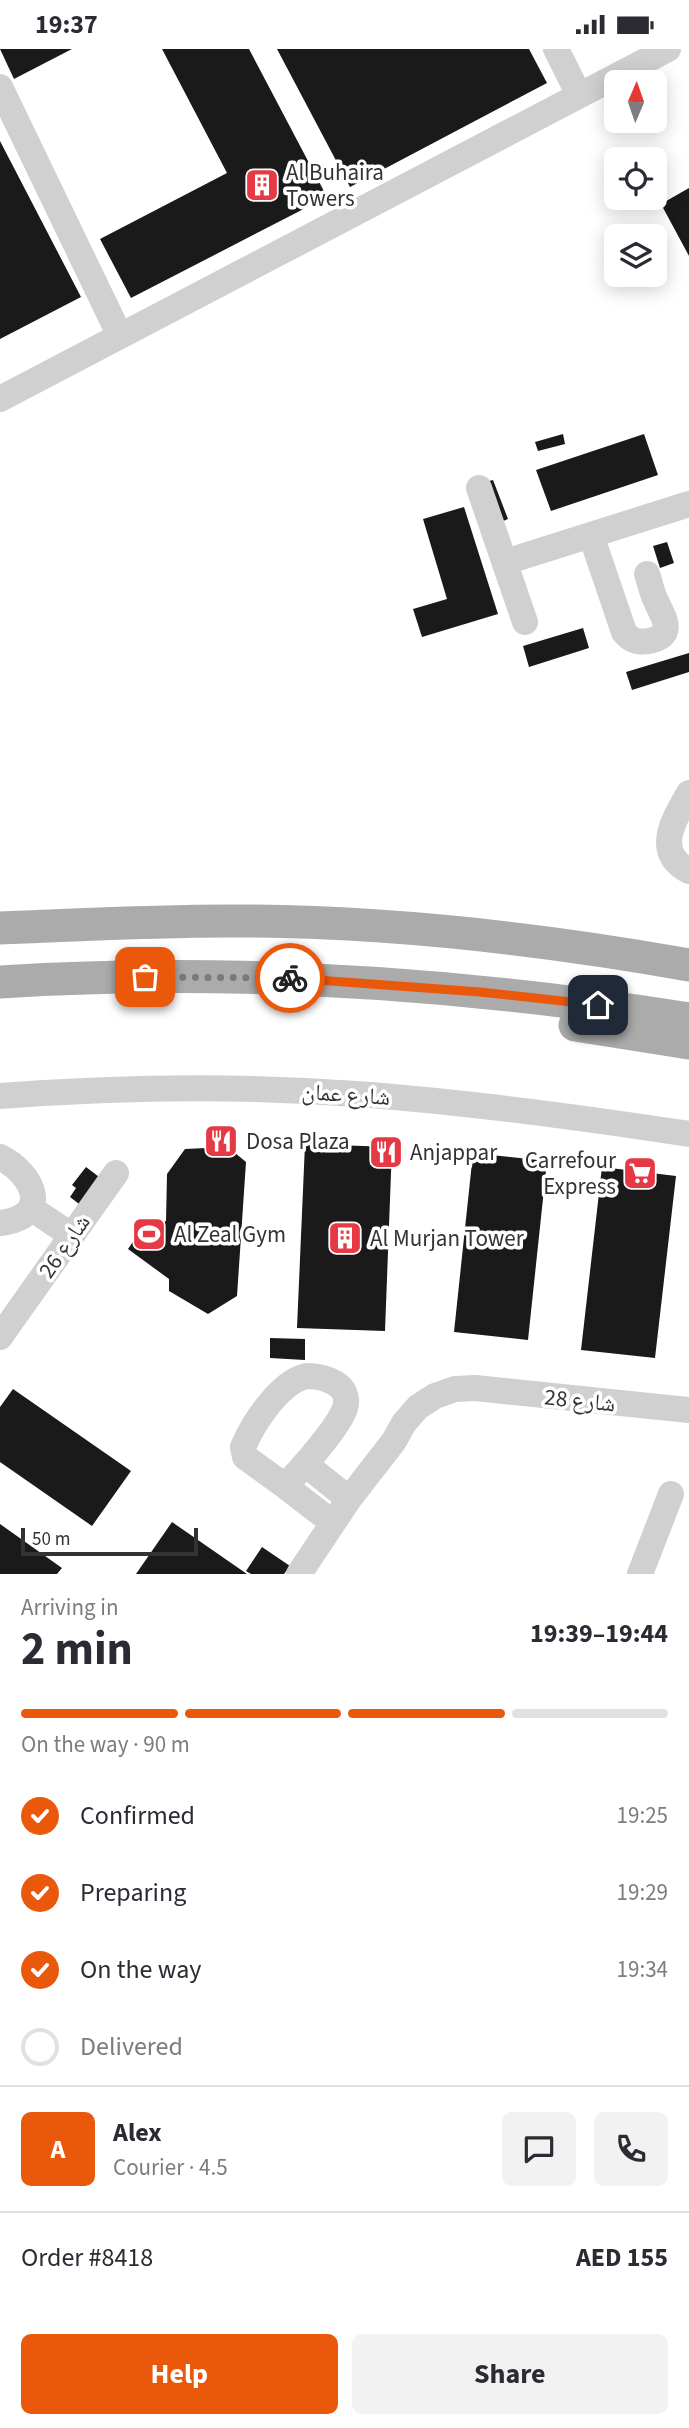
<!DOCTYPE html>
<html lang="en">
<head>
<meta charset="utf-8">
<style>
	:root { --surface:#fff; --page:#f2f2f3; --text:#2b2b33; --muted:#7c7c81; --line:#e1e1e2; --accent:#ea580c }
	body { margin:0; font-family:"Source Sans 3","Noto Naskh Arabic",sans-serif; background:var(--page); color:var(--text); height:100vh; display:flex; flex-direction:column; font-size:26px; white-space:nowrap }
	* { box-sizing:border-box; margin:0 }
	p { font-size:23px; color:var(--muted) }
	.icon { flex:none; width:38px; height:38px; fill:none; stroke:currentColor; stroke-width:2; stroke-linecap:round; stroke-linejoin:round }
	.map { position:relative; height:1525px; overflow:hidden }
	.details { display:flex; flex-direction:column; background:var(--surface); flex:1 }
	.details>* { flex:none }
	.needle { width:46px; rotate:2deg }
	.controls { position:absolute; left:604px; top:21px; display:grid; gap:14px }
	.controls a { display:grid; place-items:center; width:63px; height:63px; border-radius:10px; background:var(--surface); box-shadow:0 4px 18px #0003; font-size:35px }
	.scale { position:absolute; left:21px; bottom:18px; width:177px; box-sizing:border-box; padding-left:7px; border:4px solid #333; border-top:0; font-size:19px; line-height:24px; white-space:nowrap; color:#333; -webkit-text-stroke:5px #fff; paint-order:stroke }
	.pin { position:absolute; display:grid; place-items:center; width:60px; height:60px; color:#fff; margin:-30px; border-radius:14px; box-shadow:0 4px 10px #0006 }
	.courier { position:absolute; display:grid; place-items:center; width:70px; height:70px; margin:-35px; border:5px solid #ea580c; border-radius:50%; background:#fff; color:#222; box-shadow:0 2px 9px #0007 }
	.head em { font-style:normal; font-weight:700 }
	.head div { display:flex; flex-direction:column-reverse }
	.head { display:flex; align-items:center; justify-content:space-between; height:119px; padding:0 21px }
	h1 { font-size:46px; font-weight:700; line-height:52px }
	.bar { display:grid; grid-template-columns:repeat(4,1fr); gap:10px 7px; align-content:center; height:84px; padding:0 21px }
	.bar i { height:9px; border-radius:5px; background:var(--line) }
	.bar .current { background:var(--accent) }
	.bar p { grid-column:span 4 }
	.line { display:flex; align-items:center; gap:18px; padding:0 21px; border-top:2px solid var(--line) }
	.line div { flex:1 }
	.round { display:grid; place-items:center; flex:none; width:74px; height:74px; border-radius:10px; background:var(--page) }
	ol { padding:0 21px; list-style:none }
	li { display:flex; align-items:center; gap:21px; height:77px }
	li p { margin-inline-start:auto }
	li .icon { padding:7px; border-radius:50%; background:var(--accent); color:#fff; stroke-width:4 }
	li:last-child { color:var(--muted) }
	li i { width:38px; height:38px; border:4px solid var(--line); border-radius:50% }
	.cta { display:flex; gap:14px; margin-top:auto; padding:14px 21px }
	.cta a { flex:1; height:80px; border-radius:10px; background:var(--accent); color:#fff; font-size:28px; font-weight:700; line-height:80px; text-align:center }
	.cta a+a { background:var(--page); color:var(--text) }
	.status { display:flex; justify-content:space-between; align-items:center; height:49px; padding:0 35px; background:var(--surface); direction:ltr }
	.status svg { height:19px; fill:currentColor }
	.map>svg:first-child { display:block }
	.building { fill:#1a1a1a }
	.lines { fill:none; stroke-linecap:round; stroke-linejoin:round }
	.minor { stroke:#d0d0d0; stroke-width:26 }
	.major { stroke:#ababab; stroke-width:33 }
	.done { stroke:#7a7a7a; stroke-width:7; stroke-dasharray:0 12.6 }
	.route { stroke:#ea580c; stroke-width:9 }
	.labels { text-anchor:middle; stroke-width:7; stroke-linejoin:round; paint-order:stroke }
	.poi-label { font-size:23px; fill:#333; stroke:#fff; text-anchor:start }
	.street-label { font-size:23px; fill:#333; stroke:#fff }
</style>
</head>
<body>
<div class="status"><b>19:37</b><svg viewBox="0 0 49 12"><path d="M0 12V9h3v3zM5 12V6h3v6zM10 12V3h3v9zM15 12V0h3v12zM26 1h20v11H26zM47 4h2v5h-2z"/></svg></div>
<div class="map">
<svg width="689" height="1525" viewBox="0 0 689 1525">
	<rect width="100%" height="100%" fill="#fff"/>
	<path class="building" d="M0,0H72L14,30Z
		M162,0H249L327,148L131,249L100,190L227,124Z
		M277,0H529L547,34L350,138Z
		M0,92L81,248L0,290Z
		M689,139V207L661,155Z
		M563,385L565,395L538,402L535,393Z
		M644,385L658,426L551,462L536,421Z
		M493,431L508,470L501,473L485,433Z
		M464,458L498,565L422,588L413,560L447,550L423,470Z
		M667,493L674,514L660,519L653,497Z
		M583,579L589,599L529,618L523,597Z
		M689,604V623L632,641L626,623Z
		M305,1095L392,1098L385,1282L297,1279Z
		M228,1098L246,1113L237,1247L208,1265L169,1242V1230L128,1200L141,1181L166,1172L167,1125L185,1100Z
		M473,1104L547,1112L528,1291L454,1283Z
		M86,1118L103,1131L83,1158L70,1148L76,1139L72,1136Z
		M602,1118L676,1127L655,1309L581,1301Z
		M270,1289L305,1290V1311L270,1309Z
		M13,1340L131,1422L92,1477L0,1413V1358Z
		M172,1473L247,1525H136Z
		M0,1475L62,1519L57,1525H0Z
		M262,1498L290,1517L284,1525H251L246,1522Z"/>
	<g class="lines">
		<path class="minor" d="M556,0L579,46
			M0,38L120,287
			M0,350L668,0
			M479,439L525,573
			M591,486L624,583C631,592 638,594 649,592C677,586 663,568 656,552C652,544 650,534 647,525
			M505,513L689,455
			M689,744C674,770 653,803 689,822
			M0,1047C118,1038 238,1036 356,1045C468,1053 578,1068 689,1085
			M0,1108C34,1125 53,1168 0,1174
			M32,1160L71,1186
			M0,1288L116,1124
			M306,1327C324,1327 352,1335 345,1359C339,1378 300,1421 285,1437L245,1408L243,1398C254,1373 279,1334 306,1327Z
			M305,1415L349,1450
			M285,1437L333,1474
			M299,1525L349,1450L394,1392L404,1374L418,1358L435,1347L455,1340L475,1339L689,1361
			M640,1525L671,1445"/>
		<path class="major" d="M0,879C81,876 163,871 245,872C394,873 543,890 689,916
			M0,933C230,918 461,934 689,970
			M575,976L689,994"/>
	</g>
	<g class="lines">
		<path class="done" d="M145,928L290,929"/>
		<path class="route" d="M290,929L480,943L598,956"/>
	</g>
	<defs>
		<g id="building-square" transform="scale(1.75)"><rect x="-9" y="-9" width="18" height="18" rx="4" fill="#e63946" stroke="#fff"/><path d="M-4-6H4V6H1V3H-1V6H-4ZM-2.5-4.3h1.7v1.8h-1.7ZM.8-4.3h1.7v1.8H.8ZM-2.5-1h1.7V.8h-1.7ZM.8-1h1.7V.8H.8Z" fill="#fff"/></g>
		<g id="restaurant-square" transform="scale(1.75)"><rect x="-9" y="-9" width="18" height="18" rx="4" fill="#e63946" stroke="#fff"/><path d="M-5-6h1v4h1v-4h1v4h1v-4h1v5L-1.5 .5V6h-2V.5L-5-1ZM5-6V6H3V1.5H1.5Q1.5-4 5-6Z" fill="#fff"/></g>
		<g id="supermarket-square" transform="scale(1.75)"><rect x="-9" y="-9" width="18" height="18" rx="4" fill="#e63946" stroke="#fff"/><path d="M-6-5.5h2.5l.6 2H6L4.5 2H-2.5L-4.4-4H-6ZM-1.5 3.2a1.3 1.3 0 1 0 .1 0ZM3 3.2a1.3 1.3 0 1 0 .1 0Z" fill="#fff"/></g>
		<g id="stadium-square" transform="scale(1.75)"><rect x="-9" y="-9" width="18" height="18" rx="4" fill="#e63946" stroke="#fff"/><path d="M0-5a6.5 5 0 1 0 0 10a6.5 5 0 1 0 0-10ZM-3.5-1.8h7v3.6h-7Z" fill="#fff"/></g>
	</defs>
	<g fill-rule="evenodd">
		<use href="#building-square" x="262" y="136"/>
		<use href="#restaurant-square" x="221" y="1092"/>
		<use href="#restaurant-square" x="386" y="1103"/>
		<use href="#supermarket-square" x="640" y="1124"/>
		<use href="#stadium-square" x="149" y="1185"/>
		<use href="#building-square" x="345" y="1189"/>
	</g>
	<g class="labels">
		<g class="poi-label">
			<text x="286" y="131">Al Buhaira<tspan x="286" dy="26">Towers</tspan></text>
			<text x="246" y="1100">Dosa Plaza</text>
			<text x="410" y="1111">Anjappar</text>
			<text x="616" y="1119" text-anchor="end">Carrefour<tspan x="616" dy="26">Express</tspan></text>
			<text x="174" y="1193">Al Zeal Gym</text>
			<text x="370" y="1197">Al Murjan Tower</text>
		</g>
		<g class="street-label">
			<text transform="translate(346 1045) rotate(4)" y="8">شارع عمان</text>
			<text transform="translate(64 1197) rotate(-55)" y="8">شارع 26</text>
			<text transform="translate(580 1351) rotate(6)" y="8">شارع 28</text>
		</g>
	</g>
</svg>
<div class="controls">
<a><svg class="needle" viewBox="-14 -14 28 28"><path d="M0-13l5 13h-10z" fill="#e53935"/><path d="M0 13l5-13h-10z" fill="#7c7c81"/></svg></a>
<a><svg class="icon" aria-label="locate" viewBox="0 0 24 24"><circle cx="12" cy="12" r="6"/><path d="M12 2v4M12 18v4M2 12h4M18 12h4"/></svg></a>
<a><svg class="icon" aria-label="layers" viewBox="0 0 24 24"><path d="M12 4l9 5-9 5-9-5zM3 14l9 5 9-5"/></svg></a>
</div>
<div class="scale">50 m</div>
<div class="pin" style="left:145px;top:928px;background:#ea580c"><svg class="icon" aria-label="bag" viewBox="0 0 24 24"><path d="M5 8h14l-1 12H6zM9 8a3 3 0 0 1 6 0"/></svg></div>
<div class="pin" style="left:598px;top:956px;background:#1f2937"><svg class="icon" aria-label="home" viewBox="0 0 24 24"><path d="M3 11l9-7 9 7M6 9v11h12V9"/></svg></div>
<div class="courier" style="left:290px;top:929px"><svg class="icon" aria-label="bike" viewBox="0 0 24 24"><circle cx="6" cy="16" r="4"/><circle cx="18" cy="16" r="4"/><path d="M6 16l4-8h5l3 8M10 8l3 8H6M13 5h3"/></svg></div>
</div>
<section class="details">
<div class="head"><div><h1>2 min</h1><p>Arriving in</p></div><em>19:39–19:44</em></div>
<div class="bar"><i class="current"></i><i class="current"></i><i class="current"></i><i></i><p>On the way · 90 m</p></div>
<ol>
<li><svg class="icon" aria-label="check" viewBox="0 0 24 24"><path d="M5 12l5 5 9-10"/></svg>Confirmed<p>19:25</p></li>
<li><svg class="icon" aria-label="check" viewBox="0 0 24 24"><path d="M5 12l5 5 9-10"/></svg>Preparing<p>19:29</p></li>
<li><svg class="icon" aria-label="check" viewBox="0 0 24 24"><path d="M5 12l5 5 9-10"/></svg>On the way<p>19:34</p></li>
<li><i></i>Delivered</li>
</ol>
<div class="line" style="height:126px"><b class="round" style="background:var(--accent);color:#fff">A</b><div><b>Alex</b><p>Courier · 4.5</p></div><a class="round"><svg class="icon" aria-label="chat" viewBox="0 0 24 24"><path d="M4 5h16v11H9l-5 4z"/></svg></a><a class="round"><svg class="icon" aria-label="phone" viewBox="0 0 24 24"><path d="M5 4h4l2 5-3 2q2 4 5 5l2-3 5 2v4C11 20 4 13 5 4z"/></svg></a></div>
<div class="line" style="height:91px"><div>Order #8418</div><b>AED 155</b></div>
<div class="cta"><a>Help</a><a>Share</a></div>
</section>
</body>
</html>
